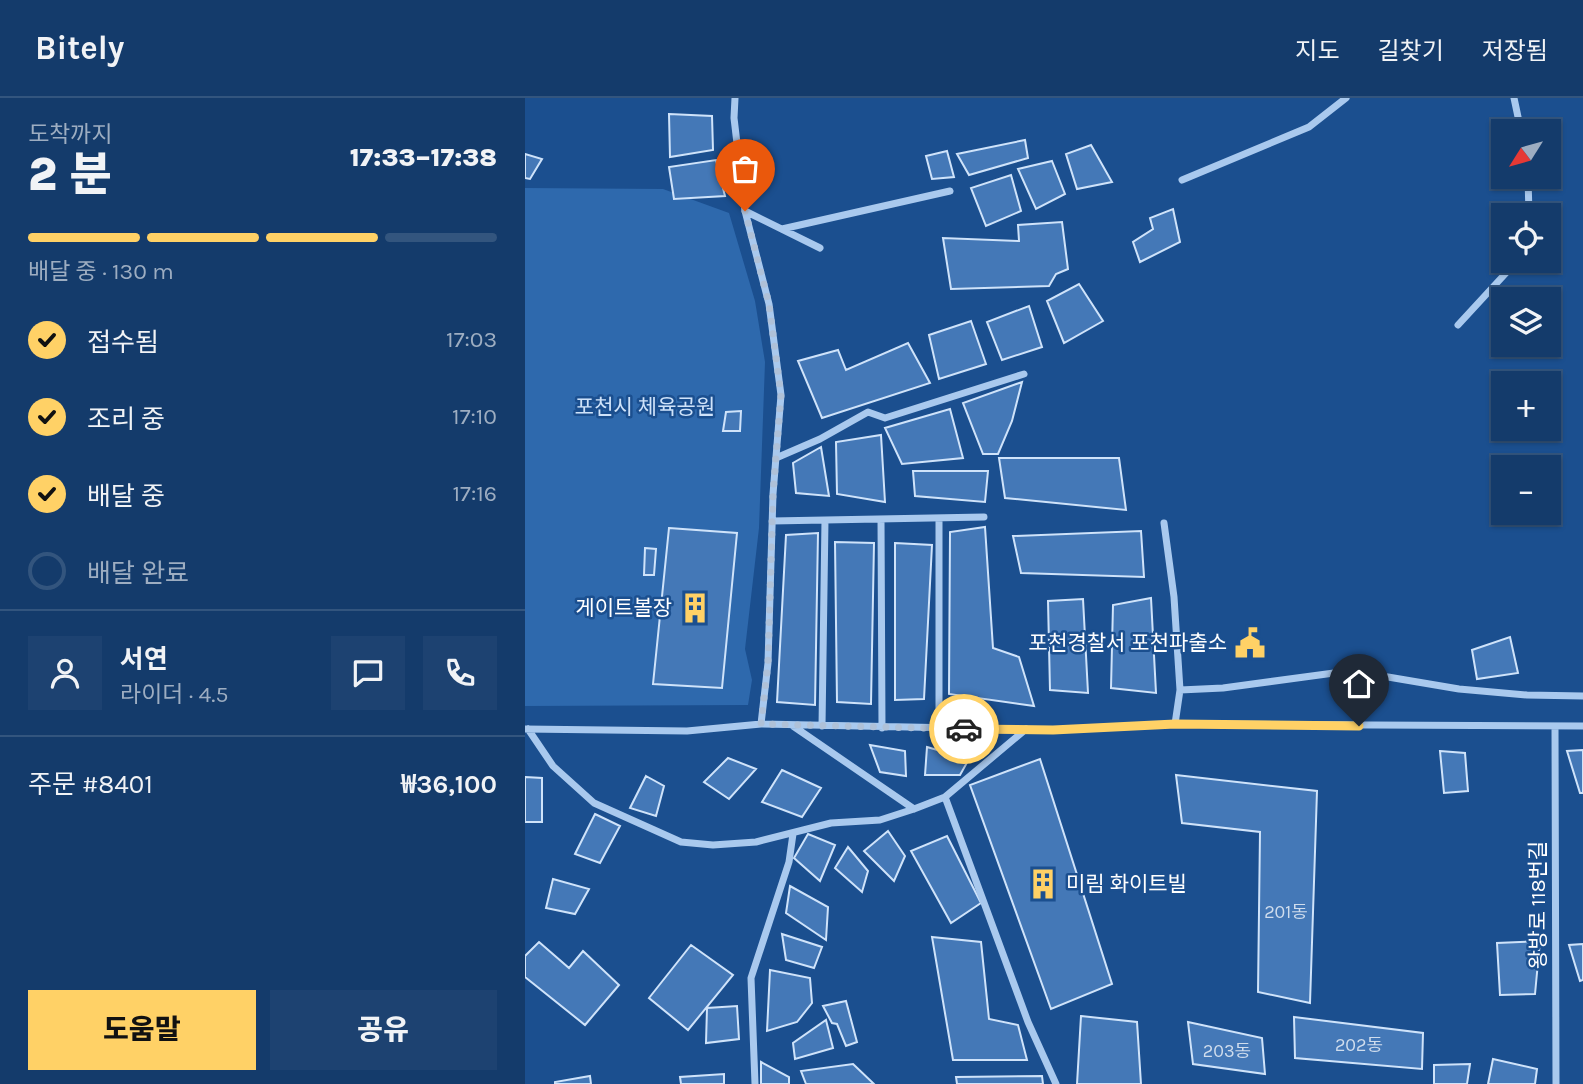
<!DOCTYPE html>
<html lang="ko">
<head>
<meta charset="utf-8">
<style>
	:root { --surface:#143b6b; --page:#1d4271; --text:#f1f3f6; --muted:#9dadc1; --line:#33557e; --accent:#ffd166 }
	body { margin:0; font-family:Karla,"Noto Sans KR",sans-serif; background:var(--page); color:var(--text); height:100vh; display:flex; flex-direction:column; font-size:26px; white-space:nowrap }
	* { box-sizing:border-box; margin:0 }
	p { font-size:23px; color:var(--muted) }
	.icon { flex:none; width:38px; height:38px; fill:none; stroke:currentColor; stroke-width:2; stroke-linecap:round; stroke-linejoin:round }
	.map { position:relative; flex:1; overflow:hidden }
	.details { display:flex; flex-direction:column; background:var(--surface); width:525px }
	.details>* { flex:none }
	.needle { width:46px; rotate:233deg }
	.buttons { position:absolute; left:966px; top:21px; display:grid; gap:14px }
	.buttons a { display:grid; place-items:center; width:70px; height:70px; border-radius:0px; background:var(--surface); box-shadow:0 2px 5px #0004,0 0 0 2px var(--line); font-size:35px }
	.pin { position:absolute; display:grid; place-items:center; width:60px; height:60px; color:#fff; margin:-72px -30px; border-radius:50% 50% 50% 0; rotate:-45deg; box-shadow:0 0 7px #0007 }
	.pin .icon { rotate:45deg }
	.courier { position:absolute; display:grid; place-items:center; width:70px; height:70px; margin:-35px; border:5px solid #ffd166; border-radius:50%; background:#fff; color:#222; box-shadow:0 2px 9px #0007 }
	.head em { font-style:normal; font-weight:800 }
	.head div { display:flex; flex-direction:column-reverse }
	.head { display:flex; align-items:center; justify-content:space-between; height:119px; padding:0 28px }
	h1 { font-size:46px; font-weight:800; line-height:52px }
	.bar { display:grid; grid-template-columns:repeat(4,1fr); gap:10px 7px; align-content:center; height:84px; padding:0 28px }
	.bar i { height:9px; border-radius:5px; background:var(--line) }
	.bar .active { background:var(--accent) }
	.bar p { grid-column:span 4 }
	.line { display:flex; align-items:center; gap:18px; padding:0 28px; border-top:2px solid var(--line) }
	.line div { flex:1 }
	.round { display:grid; place-items:center; flex:none; width:74px; height:74px; border-radius:0px; background:var(--page) }
	ol { padding:0 28px; list-style:none }
	li { display:flex; align-items:center; gap:21px; height:77px }
	li p { margin-inline-start:auto }
	li .icon { padding:7px; border-radius:50%; background:var(--accent); color:#111; stroke-width:4 }
	li:last-child { color:var(--muted) }
	li i { width:38px; height:38px; border:4px solid var(--line); border-radius:50% }
	.cta { display:flex; gap:14px; margin-top:auto; padding:14px 28px }
	.cta a { flex:1; height:80px; border-radius:0px; background:var(--accent); color:#111; font-size:28px; font-weight:800; line-height:80px; text-align:center }
	.cta a+a { background:var(--page); color:var(--text) }
	header { display:flex; align-items:center; gap:42px; box-sizing:border-box; height:98px; padding:0 35px; background:var(--surface); border-bottom:2px solid var(--line) }
	header strong { font-size:33px }
	nav { display:flex; gap:38px; margin-inline-start:auto; font-size:24px }
	main { display:flex; flex:1; min-height:0 }
	.map>svg:first-child { display:block }
	.green { fill:#2e69ad }
	.building { fill:#4478b7; stroke:#cfe3fa; stroke-width:2 }
	.lines { fill:none; stroke-linecap:round; stroke-linejoin:round }
	.street { stroke:#a9c9ee; stroke-width:7 }
	.done { stroke:#afc1d8; stroke-width:7; stroke-dasharray:0 12.6 }
	.route { stroke:#ffd166; stroke-width:9 }
	.labels { text-anchor:middle; stroke-width:5; stroke-linejoin:round; paint-order:stroke }
	.number-label { font-size:18px; fill:#d0dded }
	.park-label { font-size:21px; fill:#cfe3fa; stroke:#1b4f8f }
	.poi-label { font-size:21px; fill:#fff; stroke:#1b4f8f; text-anchor:end }
	.street-label { font-size:21px; fill:#fff; stroke:#1b4f8f }
</style>
</head>
<body>
<header>
<strong>Bitely</strong>
<nav><a>지도</a><a>길찾기</a><a>저장됨</a></nav>
</header>
<main>
<section class="details">
<div class="head"><div><h1>2 분</h1><p>도착까지</p></div><em>17:33–17:38</em></div>
<div class="bar"><i class="active"></i><i class="active"></i><i class="active"></i><i></i><p>배달 중 · 130 m</p></div>
<ol>
<li><svg class="icon" aria-label="check" viewBox="0 0 24 24"><path d="M5 12l5 5 9-10"/></svg>접수됨<p>17:03</p></li>
<li><svg class="icon" aria-label="check" viewBox="0 0 24 24"><path d="M5 12l5 5 9-10"/></svg>조리 중<p>17:10</p></li>
<li><svg class="icon" aria-label="check" viewBox="0 0 24 24"><path d="M5 12l5 5 9-10"/></svg>배달 중<p>17:16</p></li>
<li><i></i>배달 완료</li>
</ol>
<div class="line" style="height:126px"><a class="round"><svg class="icon" aria-label="person" viewBox="0 0 24 24"><circle cx="12" cy="8" r="4"/><path d="M4 21q1-7 8-7t8 7"/></svg></a><div><b>서연</b><p>라이더 · 4.5</p></div><a class="round"><svg class="icon" aria-label="chat" viewBox="0 0 24 24"><path d="M4 5h16v11H9l-5 4z"/></svg></a><a class="round"><svg class="icon" aria-label="phone" viewBox="0 0 24 24"><path d="M5 4h4l2 5-3 2q2 4 5 5l2-3 5 2v4C11 20 4 13 5 4z"/></svg></a></div>
<div class="line" style="height:91px"><div>주문 #8401</div><b>₩36,100</b></div>
<div class="cta"><a>도움말</a><a>공유</a></div>
</section>
<div class="map">
<svg width="1058" height="986" viewBox="0 0 1058 986">
	<rect width="100%" height="100%" fill="#1b4f8f"/>
	<path class="green" d="M0,90L138,91L204,115L230,203L240,264L234,430L220,551L227,582L223,607L0,608Z"/>
	<path class="building" d="M144,16L187,18L188,52L145,59Z
		M500,42L503,60L444,77L432,56Z
		M566,47L587,84L552,91L541,56Z
		M422,53L429,79L407,81L401,58Z
		M0,56L17,61L5,81L0,80Z
		M191,62L200,98L149,101L144,69Z
		M527,63L540,96L511,111L493,71Z
		M486,77L496,113L461,128L446,90Z
		M648,111L655,144L615,164L608,144L628,131L625,120Z
		M537,124L543,171L531,176L524,188L426,191L418,140L494,143L493,127Z
		M554,186L578,223L539,245L522,203Z
		M504,208L517,249L477,262L462,224Z
		M446,223L461,266L414,281L404,237Z
		M383,245L405,285L297,320L273,263L313,252L321,272Z
		M497,284L487,323L473,356H458L438,305Z
		M425,311L438,360L377,366L360,330Z
		M216,313L215,333H198L201,314Z
		M356,337L360,404L312,396L311,344Z
		M296,349L304,398L271,395L268,365Z
		M474,360H594L601,412L480,400Z
		M388,373H463L460,404L390,398Z
		M460,429L468,550L494,559L509,608L424,596L425,434Z
		M144,430L212,435L197,590L128,586Z
		M616,433L619,479L496,475L488,438Z
		M293,435L290,607L252,604L261,437Z
		M310,444L349,445L346,606L312,604Z
		M370,445L407,447L399,601L370,602Z
		M120,450L131,451L129,477H119Z
		M626,500L631,595L586,590L588,507Z
		M558,501L563,595L525,592L523,503Z
		M985,539L993,575L952,581L947,552Z
		M345,647L380,653L381,678L355,674Z
		M402,649L444,661L435,677H400Z
		M1058,652V695H1055L1042,653Z
		M915,653L940,655L943,693L919,695Z
		M203,660L231,671L204,701L179,684Z
		M515,661L587,886L526,911L445,687Z
		M257,672L296,690L277,719L237,704Z
		M651,677L792,693L785,905L733,894L735,734L657,725Z
		M121,678L139,688L131,718L105,710Z
		M0,679L17,680V724H0Z
		M70,716L95,728L75,765L50,756Z
		M363,733L380,758L369,783L339,753Z
		M283,736L310,747L295,783L269,760Z
		M422,738L456,805L426,825L386,753Z
		M323,749L343,773L337,794L310,770Z
		M28,781L64,791L50,816L21,810Z
		M265,788L303,809L301,842L261,815Z
		M257,836L297,849L289,870L261,862Z
		M407,839L456,844L464,921L493,927L502,962H428Z
		M1015,843L1010,896L975,897L972,845Z
		M14,844L44,870L58,853L94,887L60,927L0,879V858Z
		M1058,846V882L1055,883L1044,847Z
		M166,847L208,877L163,932L124,900Z
		M245,872L285,880L287,905L272,924L242,933Z
		M321,903L332,944L321,948L312,926L307,925L298,908Z
		M212,908L214,941L181,945L182,910Z
		M556,918L612,924L616,986H552Z
		M769,919L898,935L897,971L770,960Z
		M301,922L308,950L270,961L268,945Z
		M663,924L737,940L740,976L668,966Z
		M968,961L1012,971L1010,986H963Z
		M236,964L264,979V986H236Z
		M328,966L349,986H281L276,973Z
		M945,966L942,986H909V967Z
		M199,976V986H156L155,979Z
		M65,978L66,986H30V984Z
		M517,978L518,986H432L431,979Z"/>
	<g class="lines">
		<path class="street" d="M210,0L209,20L220,113L244,206L256,297L248,396L243,565L236,626
			M989,0L996,33
			M1003,79L1004,117
			M657,82L784,29L821,0
			M220,113L295,150
			M257,131L425,93
			M933,227L992,163
			M251,360L295,341L343,314L360,320L499,276
			M356,421L357,630
			M247,423L459,419
			M639,425L649,499L655,592
			M650,626L655,592L698,590L809,575L863,579L934,591L1002,597L1058,598
			M268,628L389,711
			M297,628L300,422
			M1030,628L1031,986
			M414,630V420
			M0,631L162,633L236,626L529,632L650,626L1058,628
			M3,631L28,668L69,705L156,744L188,747L231,744L306,725L355,722L389,711L420,699L501,631
			M420,699L503,924L531,986
			M230,986L226,880L264,764L268,736"/>
	</g>
	<g class="lines">
		<path class="done" d="M220,113L244,206L256,297L248,396L243,565L236,626L439,631"/>
		<path class="route" d="M439,631L528,632L650,626L834,628"/>
	</g>
	<defs>
		<g id="building-bare" transform="scale(2.415)"><path d="M-4-6H4V6H1V3H-1V6H-4ZM-2.5-4.3h1.7v1.8h-1.7ZM.8-4.3h1.7v1.8H.8ZM-2.5-1h1.7V.8h-1.7ZM.8-1h1.7V.8H.8Z" fill="#ffd166" stroke="#1b4f8f" stroke-width="2.5" paint-order="stroke"/></g>
		<g id="civic-bare" transform="scale(2.415)"><path d="M-.6-6.5H3V-4.5H.6V-3L4-1V1h2V6H-6V1h2V-1L-.6-3ZM-1.2 2.5V6h2.4V2.5Z" fill="#ffd166" stroke="#1b4f8f" stroke-width="2.5" paint-order="stroke"/></g>
	</defs>
	<g fill-rule="evenodd">
		<use href="#building-bare" x="170" y="510"/>
		<use href="#civic-bare" x="725" y="545"/>
		<use href="#building-bare" x="518" y="786"/>
	</g>
	<g class="labels">
		<g class="number-label">
			<text x="761" y="820">201동</text>
			<text x="834" y="953">202동</text>
			<text x="702" y="959">203동</text>
		</g>
		<g class="park-label">
			<text x="120" y="316">포천시 체육공원</text>
		</g>
		<g class="poi-label">
			<text x="147" y="517">게이트볼장</text>
			<text x="702" y="552">포천경찰서 포천파출소</text>
			<text x="541" y="793" text-anchor="start">미림 화이트빌</text>
		</g>
		<g class="street-label">
			<text transform="translate(1013 807) rotate(-90)" y="7">왕방로 118번길</text>
		</g>
	</g>
</svg>
<div class="buttons">
<a><svg class="needle" viewBox="-14 -14 28 28"><path d="M0-13l5 13h-10z" fill="#e53935"/><path d="M0 13l5-13h-10z" fill="#9dadc1"/></svg></a>
<a><svg class="icon" aria-label="locate" viewBox="0 0 24 24"><circle cx="12" cy="12" r="6"/><path d="M12 2v4M12 18v4M2 12h4M18 12h4"/></svg></a>
<a><svg class="icon" aria-label="layers" viewBox="0 0 24 24"><path d="M12 4l9 5-9 5-9-5zM3 14l9 5 9-5"/></svg></a>
<a>+</a>
<a>−</a>
</div>
<div class="pin" style="left:220px;top:113px;background:#ea580c"><svg class="icon" aria-label="bag" viewBox="0 0 24 24"><path d="M5 8h14l-1 12H6zM9 8a3 3 0 0 1 6 0"/></svg></div>
<div class="pin" style="left:834px;top:628px;background:#1f2937"><svg class="icon" aria-label="home" viewBox="0 0 24 24"><path d="M3 11l9-7 9 7M6 9v11h12V9"/></svg></div>
<div class="courier" style="left:439px;top:631px"><svg class="icon" aria-label="car" viewBox="0 0 24 24"><path d="M5 17H2v-5l4-1 3-4h7l3 4 3 1v5h-3M9 17h6M6 11h13"/><circle cx="7" cy="17" r="2"/><circle cx="17" cy="17" r="2"/></svg></div>
</div>
</main>
</body>
</html>
